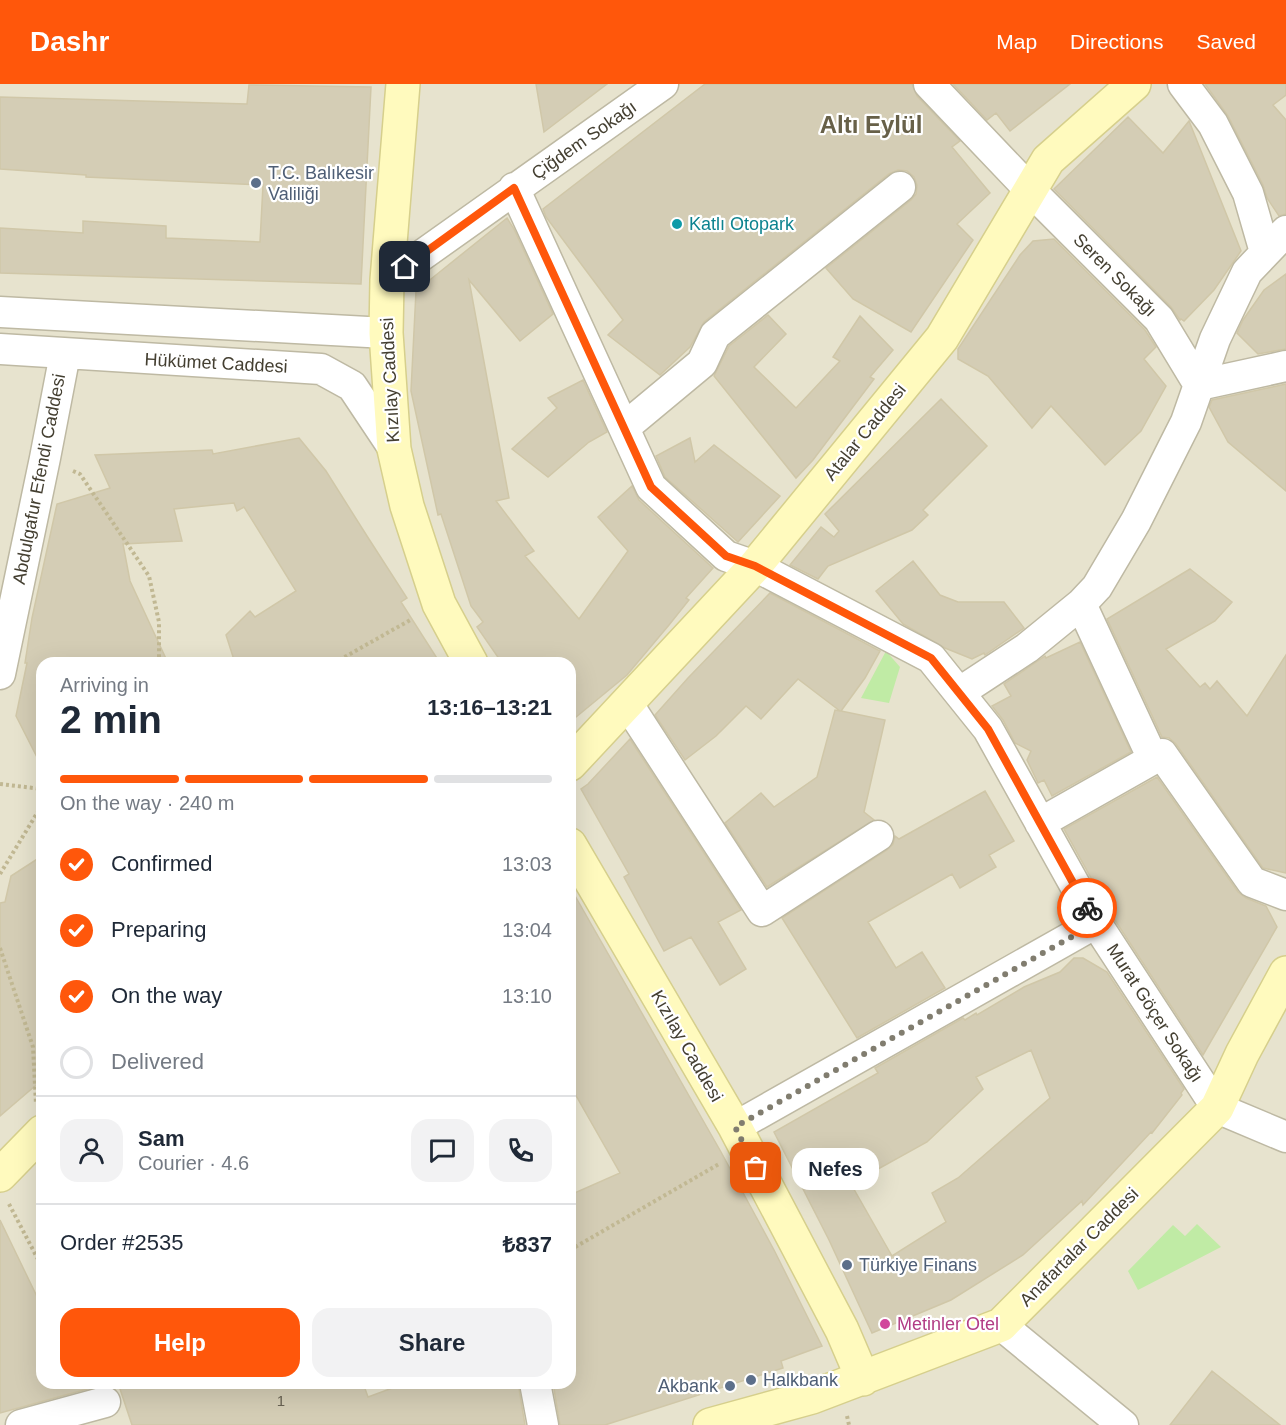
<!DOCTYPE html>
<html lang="en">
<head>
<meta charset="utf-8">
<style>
	:root { --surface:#fff; --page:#f2f2f3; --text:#1f2937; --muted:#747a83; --line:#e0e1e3; --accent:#ff570b }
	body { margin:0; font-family:Helvetica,sans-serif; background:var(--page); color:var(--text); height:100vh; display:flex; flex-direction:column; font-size:22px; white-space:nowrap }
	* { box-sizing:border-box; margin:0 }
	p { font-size:20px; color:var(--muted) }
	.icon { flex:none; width:33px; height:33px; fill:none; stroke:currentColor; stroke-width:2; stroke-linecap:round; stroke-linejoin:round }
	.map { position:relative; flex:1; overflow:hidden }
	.drawer { position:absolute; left:36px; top:573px; width:540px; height:732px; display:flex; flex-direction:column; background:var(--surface); border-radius:18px; box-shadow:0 6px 24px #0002 }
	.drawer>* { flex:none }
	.pin { position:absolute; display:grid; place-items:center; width:51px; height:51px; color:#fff; margin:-26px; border-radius:12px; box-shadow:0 3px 9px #0006 }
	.courier { position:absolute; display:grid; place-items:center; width:60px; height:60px; margin:-30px; border:4px solid #ff570b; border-radius:50%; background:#fff; color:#222; box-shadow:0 2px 8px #0007 }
	.bubble { position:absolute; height:42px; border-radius:18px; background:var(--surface); box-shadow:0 6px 24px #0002; font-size:20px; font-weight:700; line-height:42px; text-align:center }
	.overview em { font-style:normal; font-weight:700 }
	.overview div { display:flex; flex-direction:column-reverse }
	.overview { display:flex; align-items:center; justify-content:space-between; height:102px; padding:0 24px }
	h1 { font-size:39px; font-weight:700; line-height:45px }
	.bar { display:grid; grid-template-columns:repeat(4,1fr); gap:9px 6px; align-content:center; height:72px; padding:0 24px }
	.bar i { height:8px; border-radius:4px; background:var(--line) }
	.bar .active { background:var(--accent) }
	.bar p { grid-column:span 4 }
	.line { display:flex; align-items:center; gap:15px; padding:0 24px; border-top:2px solid var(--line) }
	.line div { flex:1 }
	.round { display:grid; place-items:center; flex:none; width:63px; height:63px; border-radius:18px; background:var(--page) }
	ol { padding:0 24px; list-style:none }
	li { display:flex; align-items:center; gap:18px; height:66px }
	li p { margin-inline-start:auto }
	li .icon { padding:6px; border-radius:50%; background:var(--accent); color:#fff; stroke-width:4 }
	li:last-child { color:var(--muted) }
	li i { width:33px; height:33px; border:3px solid var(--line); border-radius:50% }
	.button { display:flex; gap:12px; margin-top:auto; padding:12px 24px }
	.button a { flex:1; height:69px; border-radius:18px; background:var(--accent); color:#fff; font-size:24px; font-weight:700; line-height:69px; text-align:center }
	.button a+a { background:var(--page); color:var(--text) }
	header { display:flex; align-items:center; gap:36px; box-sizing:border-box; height:84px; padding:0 30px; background:var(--accent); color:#fff }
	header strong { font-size:28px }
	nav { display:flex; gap:33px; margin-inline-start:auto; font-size:21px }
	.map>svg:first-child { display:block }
	.residential { fill:#e7e3ce; fill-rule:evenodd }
	.green { fill:#c0eba5 }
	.building { fill:#d4cdb5; stroke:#d0c7a8; stroke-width:1.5; fill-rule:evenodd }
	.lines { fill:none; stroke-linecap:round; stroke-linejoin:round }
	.minor-casing { stroke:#beb9a3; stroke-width:33 }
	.secondary-casing { stroke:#d6cf8c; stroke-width:36 }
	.path { stroke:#c1b893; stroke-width:4; stroke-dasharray:3 3; stroke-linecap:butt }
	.minor { stroke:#fff; stroke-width:30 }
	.secondary { stroke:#fffabe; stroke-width:33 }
	.done { stroke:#817d6f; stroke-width:6; stroke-dasharray:0 10.8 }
	.route { stroke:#ff570b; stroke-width:8 }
	.service-dot { fill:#5c6f8a; stroke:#fff; stroke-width:2 }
	.culture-dot { fill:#0f9aa8; stroke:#fff; stroke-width:2 }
	.hotel-dot { fill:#d1479c; stroke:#fff; stroke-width:2 }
	.labels { text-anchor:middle; stroke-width:4.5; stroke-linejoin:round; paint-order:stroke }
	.number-label { font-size:15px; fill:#686252 }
	.street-label { font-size:18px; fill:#443f31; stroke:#fff }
	.service-label { font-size:18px; fill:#4e5e75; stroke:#fff; text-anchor:start }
	.culture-label { font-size:18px; fill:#0d838f; stroke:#fff; text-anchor:start }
	.hotel-label { font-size:18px; fill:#b23c85; stroke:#fff; text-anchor:start }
	.district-label { font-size:24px; font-weight:bold; fill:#676048; stroke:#fff }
</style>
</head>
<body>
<header>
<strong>Dashr</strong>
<nav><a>Map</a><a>Directions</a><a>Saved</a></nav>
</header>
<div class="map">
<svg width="1286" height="1341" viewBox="0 0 1286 1341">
	<rect width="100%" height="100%" fill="#f2f0e1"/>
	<path class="residential" d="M0,0H1286V1341H0ZM42,579H570V1299H42Z"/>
	<path class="green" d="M886,567L900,583L889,619L861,614Z
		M1197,1140L1221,1163L1138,1206L1128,1187L1173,1141L1185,1152Z"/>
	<path class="building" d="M536,0H607L544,48Z
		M705,0H912L917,12L960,57L952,63L990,109L957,140L973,156L911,248L853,215L826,184L911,116L916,110L917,101L914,93L907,87L898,86L889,90L704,238L690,263L660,291L608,251L623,236L546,133L543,125Z
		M953,0H1070L1010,47L996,29L987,36Z
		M1205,0H1286V11L1273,21L1286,36V130L1279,132L1267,114L1263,101L1228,32Z
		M249,1L371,3L361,200L0,189V144L83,149V137L166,142V154L260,158L263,101L86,93V91L0,85V13L247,20Z
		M1128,33L1163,69L1189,37L1241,167L1214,206L1184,237L1181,235L1180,236L1171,223L1054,105Z
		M507,134L514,145L553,230L520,257L469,196L509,414L496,417L534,467L525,472L579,535L628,467L598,433L632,402L639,416L713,484L686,514L689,516L669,541L627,591L570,638V579H502L477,543L483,538L471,522L441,430L438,431L411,307L416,207Z
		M1054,155L1145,246L1156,263L1144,275L1166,302L1141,347L1105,381L1051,322L1032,344L988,292L958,275V265L1020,171L1033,157Z
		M1286,190V265L1258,270L1237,249L1243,236L1264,206Z
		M768,231L786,250L754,283L796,324L840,277L833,273L860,232L893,266L870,293L874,295L813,376L796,394L714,292L729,262Z
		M583,296L607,348L589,358L548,393L512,365L557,324L548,314Z
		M1286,300V407L1228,358L1209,323L1212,316Z
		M941,315L987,362L923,426L928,431L912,446L828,482L818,495L790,481L821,443L834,453L839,447L825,430Z
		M299,354L326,387L367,452L407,514L401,518L440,579H235L226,551L250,527L255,533L296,507L244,423L237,427L234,419L174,425L182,457L123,460L130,497L168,579H42V683L16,632L27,579H25L32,534L57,420L110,404L95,371L212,366L213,370Z
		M690,354L695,378L714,361L780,412L738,458L665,393L656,372Z
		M913,477L940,511L958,518H1004L1024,544L985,571L984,569L972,575L945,564L903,540L876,507Z
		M1190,485L1232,518L1215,537L1166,565L1200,603L1205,599L1210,605L1217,597L1247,632L1286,571V789L1263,784L1176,660L1169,654L1162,653L1107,535Z
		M770,509L880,567L865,594L841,627L885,636L864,728L874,736L767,803L725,739L761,709L774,723L817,693L835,626L840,627L798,595L761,635L746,622L716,652L685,676L655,631L688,594Z
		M1080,558L1131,668L1052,712L1044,696L1038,699L1027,676L1031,667L1015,659L1003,636L992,622L1011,612L1004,600L1045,572L1046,574Z
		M630,655L741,826L718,838L746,885L720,901L691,853L664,867L624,793L629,790L581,705L588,700Z
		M1157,693L1238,808L1246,814L1266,822L1277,843L1203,971L1111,830L1064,745Z
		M985,707L1014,757L989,771L996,783L960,804L952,790L868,838L896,884L922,868L945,904L857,954L782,834L887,766L893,760L895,752L899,755Z
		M42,772V996L0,1032V819L5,818L11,792Z
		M570,803L721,1068L774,1166L822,1262L781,1277L783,1284L605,1341H560L553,1299H570V1111L620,1089L570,1001Z
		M1074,874H1083L1107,888L1184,1005L1181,1009L1182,1011L1152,1049L1151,1048L1083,1121L1082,1117L1023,1171L951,1216L872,1249L829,1156L774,1048L878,989L875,984L963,934L965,936L976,929L977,931L1024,903L1060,888ZM1031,966L1050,1014L958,1094L932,1109L946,1138L892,1172L851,1100L927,1058L983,1005L976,993Z
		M0,1136L42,1223V1299H90L91,1304L0,1329Z
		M1212,1287L1280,1341H1170Z
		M118,1299H363L368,1313L406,1299H518L525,1341H132Z"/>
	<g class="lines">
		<g class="minor-casing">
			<path id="minor" d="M929,0L1030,106L1159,235L1199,301L1286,282
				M1183,0L1213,40L1248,109L1265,168
				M514,104L651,403L726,472L755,482L931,574L988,645L1096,839L1217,1024L1286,1053
				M387,196L663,0
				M0,228L386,249
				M0,265L321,285L352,302L394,365
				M625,343L702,279L715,251L900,103
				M1081,520L1153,675
				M0,590L45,374L65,270
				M960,608L1027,564L1081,520L1097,503L1136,437L1186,338L1215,255L1247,188L1286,147
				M627,619L762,827L878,752
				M1040,739L1162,670L1252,798L1286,811
				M735,1043L1096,839
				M1001,1241L1123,1341
				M535,1299L543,1341
				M21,1341L105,1318"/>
		</g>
		<g class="secondary-casing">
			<path id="secondary" d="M403,0L387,196L386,249L394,365L407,422L439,520L471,579
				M570,680L755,482L942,254L1048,76L1134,0
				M570,761L735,1043L842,1246L863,1295
				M0,1091L42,1048
				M710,1341L812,1313L1001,1241L1217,1024L1242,970L1286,889"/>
		</g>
		<path class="path" d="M73,387L80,390L149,492L159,538V579
			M334,579L412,535
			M0,700L42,705
			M0,790L42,721
			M0,864L33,963L36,1020
			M9,1120L42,1183
			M570,1166L719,1080
			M847,1332L849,1341"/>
		<use href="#minor" class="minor"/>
		<use href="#secondary" class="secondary"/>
	</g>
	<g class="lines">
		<path class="done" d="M756,1084L735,1043L1096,839L1087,824"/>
		<path class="route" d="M405,183L514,104L651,403L726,472L755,482L931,574L988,645L1087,824"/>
	</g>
	<g class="service-dot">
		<circle cx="256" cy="99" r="6"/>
		<circle cx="847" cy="1181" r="6"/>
		<circle cx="751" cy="1296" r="6"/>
		<circle cx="730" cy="1302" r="6"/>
	</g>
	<circle class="culture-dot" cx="677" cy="140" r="6"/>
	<circle class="hotel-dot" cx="885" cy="1240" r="6"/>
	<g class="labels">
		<g class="number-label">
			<text x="281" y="1322">1</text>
		</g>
		<g class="street-label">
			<text transform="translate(584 56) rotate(-35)" y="6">Çiğdem Sokağı</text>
			<text transform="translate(1115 191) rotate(45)" y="6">Seren Sokağı</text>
			<text transform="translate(216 279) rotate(3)" y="6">Hükümet Caddesi</text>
			<text transform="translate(390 296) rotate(-93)" y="6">Kızılay Caddesi</text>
			<text transform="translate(865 348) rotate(-51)" y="6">Atalar Caddesi</text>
			<text transform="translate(39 395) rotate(-79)" y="6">Abdulgafur Efendi Caddesi</text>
			<text transform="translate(1155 929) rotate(57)" y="6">Murat Göçer Sokağı</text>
			<text transform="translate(687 962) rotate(60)" y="6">Kızılay Caddesi</text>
			<text transform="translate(1079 1163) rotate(-45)" y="6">Anafartalar Caddesi</text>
		</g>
		<g class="service-label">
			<text x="268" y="95">T.C. Balıkesir<tspan x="268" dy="21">Valiliği</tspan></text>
			<text x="859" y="1187">Türkiye Finans</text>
			<text x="763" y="1302">Halkbank</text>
			<text x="718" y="1308" text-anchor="end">Akbank</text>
		</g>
		<g class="culture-label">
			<text x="689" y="146">Katlı Otopark</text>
		</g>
		<g class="hotel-label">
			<text x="897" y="1246">Metinler Otel</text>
		</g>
		<g class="district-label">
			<text x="871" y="49">Altı Eylül</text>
		</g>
	</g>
</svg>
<div class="pin" style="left:756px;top:1084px;background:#ea580c"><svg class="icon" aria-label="bag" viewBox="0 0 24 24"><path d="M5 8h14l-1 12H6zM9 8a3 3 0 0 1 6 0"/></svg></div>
<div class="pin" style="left:405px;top:183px;background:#1f2937"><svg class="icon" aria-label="home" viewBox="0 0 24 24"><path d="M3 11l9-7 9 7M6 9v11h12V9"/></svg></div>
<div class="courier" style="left:1087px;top:824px"><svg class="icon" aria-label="bike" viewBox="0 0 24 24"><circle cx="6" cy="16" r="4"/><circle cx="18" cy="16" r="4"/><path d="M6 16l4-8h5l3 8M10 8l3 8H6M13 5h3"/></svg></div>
<div class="bubble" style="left:792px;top:1064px;width:87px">Nefes</div>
<section class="drawer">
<div class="overview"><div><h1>2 min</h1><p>Arriving in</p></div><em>13:16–13:21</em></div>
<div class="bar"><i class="active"></i><i class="active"></i><i class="active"></i><i></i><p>On the way · 240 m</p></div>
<ol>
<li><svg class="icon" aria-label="check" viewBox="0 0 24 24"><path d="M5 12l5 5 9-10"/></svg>Confirmed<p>13:03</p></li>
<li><svg class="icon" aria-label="check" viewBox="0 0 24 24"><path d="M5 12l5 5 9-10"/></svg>Preparing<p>13:04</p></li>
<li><svg class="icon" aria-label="check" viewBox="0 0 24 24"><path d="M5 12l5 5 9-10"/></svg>On the way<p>13:10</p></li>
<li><i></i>Delivered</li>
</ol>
<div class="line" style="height:108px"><a class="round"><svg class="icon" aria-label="person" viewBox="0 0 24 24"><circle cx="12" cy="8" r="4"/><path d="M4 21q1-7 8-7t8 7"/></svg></a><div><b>Sam</b><p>Courier · 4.6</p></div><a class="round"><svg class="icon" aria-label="chat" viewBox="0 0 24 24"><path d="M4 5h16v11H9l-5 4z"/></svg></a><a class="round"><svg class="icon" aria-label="phone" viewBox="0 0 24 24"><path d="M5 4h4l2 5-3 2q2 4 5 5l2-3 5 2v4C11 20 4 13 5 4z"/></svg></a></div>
<div class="line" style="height:78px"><div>Order #2535</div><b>₺837</b></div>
<div class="button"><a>Help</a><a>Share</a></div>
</section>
</div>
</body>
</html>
